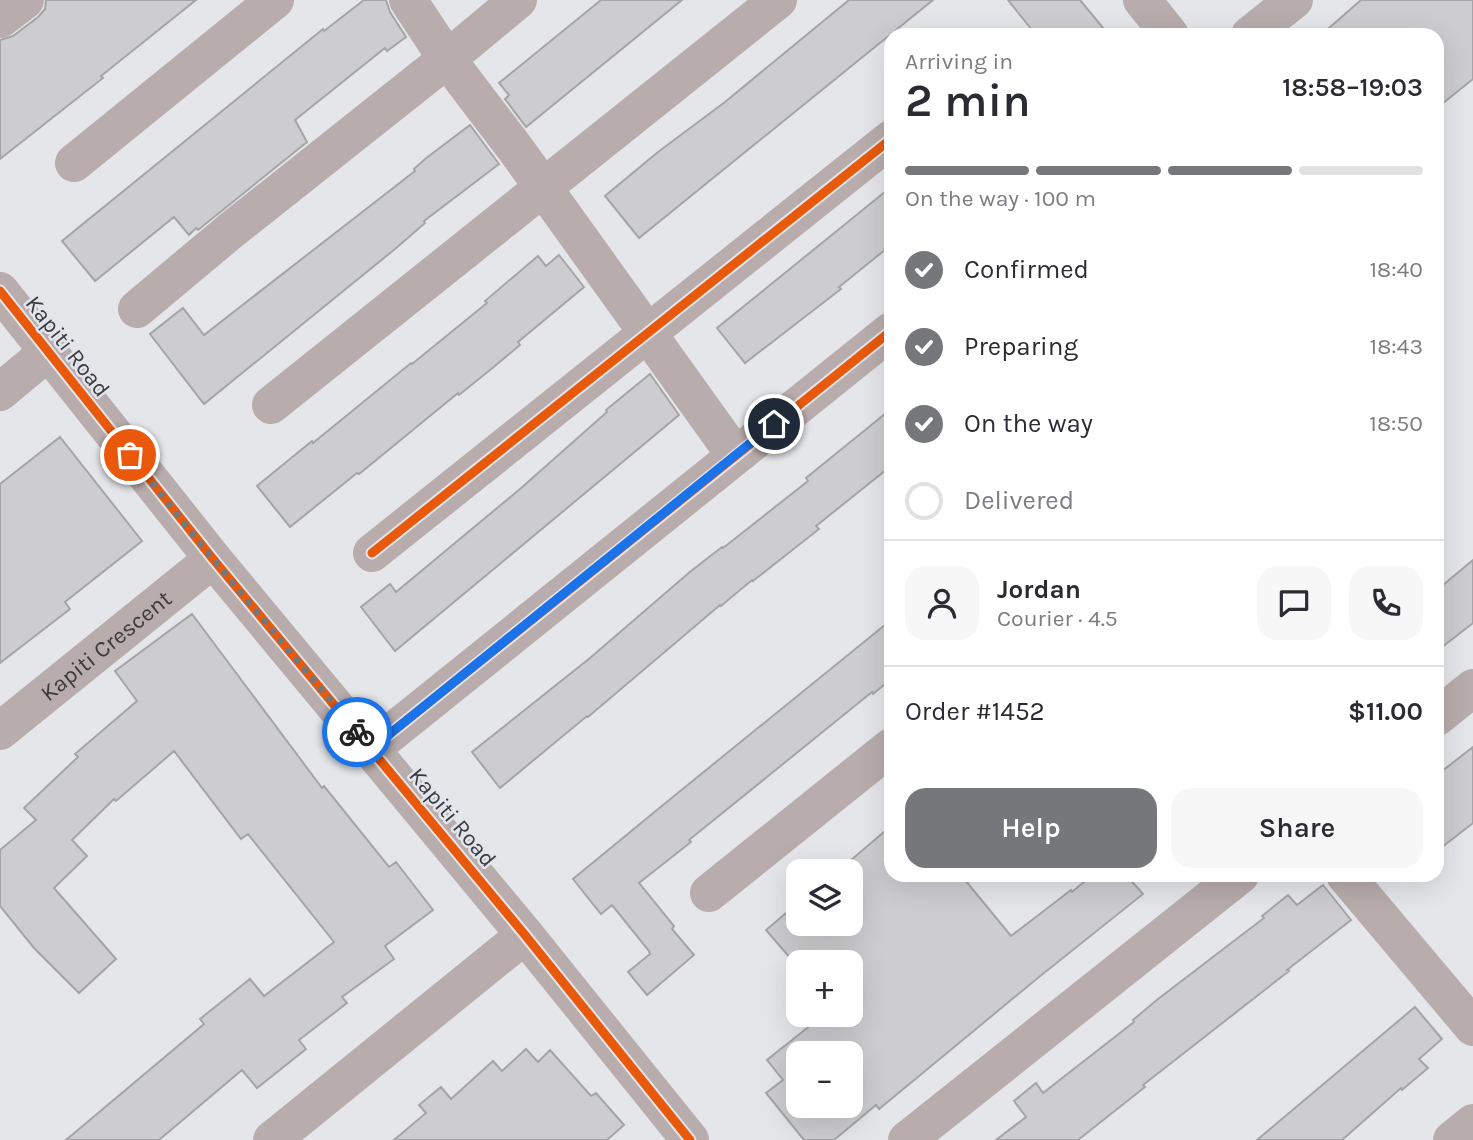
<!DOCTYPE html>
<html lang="en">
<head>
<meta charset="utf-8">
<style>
	:root { --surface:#fff; --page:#f7f7f7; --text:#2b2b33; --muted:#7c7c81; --line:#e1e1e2; --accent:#76777a }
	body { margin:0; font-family:Karla,sans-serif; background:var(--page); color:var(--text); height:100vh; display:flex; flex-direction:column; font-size:26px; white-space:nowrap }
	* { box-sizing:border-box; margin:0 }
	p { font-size:23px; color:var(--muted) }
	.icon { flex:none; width:38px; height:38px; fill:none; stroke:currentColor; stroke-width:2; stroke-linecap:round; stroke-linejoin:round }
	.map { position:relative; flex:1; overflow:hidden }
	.details { position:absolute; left:884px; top:28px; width:560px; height:854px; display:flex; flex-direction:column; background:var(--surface); border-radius:21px; box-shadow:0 7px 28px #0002 }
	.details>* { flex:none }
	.fabs { position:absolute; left:786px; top:859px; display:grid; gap:14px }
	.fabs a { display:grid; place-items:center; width:77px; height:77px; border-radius:14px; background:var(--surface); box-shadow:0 7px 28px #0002; font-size:35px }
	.pin { position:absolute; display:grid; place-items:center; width:60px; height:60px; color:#fff; margin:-30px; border:4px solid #fff; border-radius:50%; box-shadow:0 2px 7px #0007 }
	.courier { position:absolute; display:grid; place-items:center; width:70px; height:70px; margin:-35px; border:5px solid #1a73e8; border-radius:50%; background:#fff; color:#222; box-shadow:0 2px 9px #0007 }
	.head em { font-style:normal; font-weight:600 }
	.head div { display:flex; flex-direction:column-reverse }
	.head { display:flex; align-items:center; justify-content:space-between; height:119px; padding:0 21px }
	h1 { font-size:46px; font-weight:600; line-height:52px }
	.bar { display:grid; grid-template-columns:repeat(4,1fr); gap:10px 7px; align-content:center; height:84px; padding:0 21px }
	.bar i { height:9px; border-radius:5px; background:var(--line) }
	.bar .selected { background:var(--accent) }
	.bar p { grid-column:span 4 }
	.line { display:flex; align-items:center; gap:18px; padding:0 21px; border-top:2px solid var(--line) }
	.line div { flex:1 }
	.round { display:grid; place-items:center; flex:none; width:74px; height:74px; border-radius:21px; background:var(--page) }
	ol { padding:0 21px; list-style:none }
	li { display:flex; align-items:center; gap:21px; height:77px }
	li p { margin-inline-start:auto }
	li .icon { padding:7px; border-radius:50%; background:var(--accent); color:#fff; stroke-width:4 }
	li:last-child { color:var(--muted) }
	li i { width:38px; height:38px; border:4px solid var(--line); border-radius:50% }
	.action { display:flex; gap:14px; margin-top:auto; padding:14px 21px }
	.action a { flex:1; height:80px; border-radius:21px; background:var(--accent); color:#fff; font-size:28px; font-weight:600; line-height:80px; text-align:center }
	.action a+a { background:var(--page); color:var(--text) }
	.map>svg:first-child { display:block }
	.building { fill:#cdcccf; stroke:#a5a5a7; stroke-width:2; fill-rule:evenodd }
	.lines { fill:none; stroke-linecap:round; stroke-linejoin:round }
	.minor { stroke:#b8acac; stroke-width:38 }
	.cycleway-casing { stroke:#e3e5ec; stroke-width:13 }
	.cycleway { stroke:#e8590c; stroke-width:9 }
	.done { stroke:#76777a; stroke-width:7; stroke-dasharray:0 12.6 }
	.route { stroke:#1a73e8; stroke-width:9 }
	.labels { text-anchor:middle; stroke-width:5; stroke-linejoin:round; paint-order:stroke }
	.street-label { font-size:23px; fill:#3a3b3e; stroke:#e3e5ec }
</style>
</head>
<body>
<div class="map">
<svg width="1473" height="1140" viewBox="0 0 1473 1140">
	<rect width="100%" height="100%" fill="#e5e6ea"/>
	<path class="building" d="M46,0H196L101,76L103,78L0,159V40L13,36L38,17L45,9Z
		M364,0H386L390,12L406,37L387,51L385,48L295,120L307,142L198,230L196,228L189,235L174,217L95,281L62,241L323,29L324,31Z
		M601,0H682L526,127L505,99L509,95L499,83Z
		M849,0H933L639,238L605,196L658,152L725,102Z
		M1008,0H1080L1109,35H1036Z
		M1361,0H1473V79L1437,108V35H1321Z
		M470,125L499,164L424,221L425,223L395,249L204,404L150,334L183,308L204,335L415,171L414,169L425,159Z
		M891,187V245L839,287L841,289L745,363L717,328Z
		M559,255L584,287L518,342L520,345L490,370L459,395L458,393L359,474L357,473L290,527L257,486L312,441L313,443L411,363L412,364L487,303L485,301L538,256L546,266Z
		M650,374L679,415L395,651L361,607L390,584L396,592L520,489L607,412L606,410Z
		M891,409V466L816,526L819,529L753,581L752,580L721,606L720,605L588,717L587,716L500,788L472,752L590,658L691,571L722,547L723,548L808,481L806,478Z
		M60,437L142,541L65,602L70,609L0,663V484Z
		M1473,560V623L1437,651V590Z
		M192,614L322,788L324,786L389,867L396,862L433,910L385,946L394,959L342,997L347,1003L299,1040L306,1049L257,1088L242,1070L159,1140H66L204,1024L200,1019L250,979L264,996L334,942L248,834L241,839L174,751L116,801L114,799L72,840L87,856L54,888L116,959L79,993L34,948L0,906V850L36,820L24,808L78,757L75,754L137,701L115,671Z
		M891,620V679L873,694L872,692L689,840L691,842L639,883L674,926L672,929L694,955L647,995L628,972L650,954L649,951L612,905L601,914L573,879L663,805Z
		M1473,747V823L1437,851V775Z
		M891,826V875H961L1011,936L1071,890L1072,892L1092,875H1126L1143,894L1039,977L879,1109L876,1105L834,1140H804L766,1093L783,1080L767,1060L821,1017L819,1015H850V962H798V967L766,930L798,903V924H850V872H837ZM798,1054H850V1106H798Z
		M1323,885L1351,920L1287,970L1289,971L1143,1085L1145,1087L1078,1140H996L1026,1117L1014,1101L1036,1083L1043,1093L1134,1022L1133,1020L1158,999L1264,918L1262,916L1288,895L1297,905Z
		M1415,1007L1442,1039L1419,1059L1428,1068L1402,1090L1401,1088L1342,1140H1257Z
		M526,1049L538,1062L550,1050L591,1096L596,1093L624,1125L607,1140H394L426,1113L419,1105L441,1087L451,1099L493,1061L502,1071Z"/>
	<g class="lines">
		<g class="minor">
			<path d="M408,0L447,59L517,151L735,455"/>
			<path d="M1142,0L1170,35"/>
			<path d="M0,19L25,0"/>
			<path d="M1250,35L1294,0"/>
			<path d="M74,163L275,0"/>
			<path d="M0,291L213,559L525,935L690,1140"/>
			<path d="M137,309L229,232L447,59L518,0"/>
			<path d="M0,392L48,352"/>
			<path d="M271,405L778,0"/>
			<path d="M372,553L891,139"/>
			<path d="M1437,717L1473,688"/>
			<path id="s1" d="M0,731L213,559"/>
			<path d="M371,749L891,331"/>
			<path d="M1345,875L1473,1027"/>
			<path d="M709,893L891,747"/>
			<path d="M272,1140L525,935"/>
			<path d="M907,1140L1240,875"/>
			<path d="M1452,1140L1473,1123"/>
		</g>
		<g class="cycleway-casing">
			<path id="cycleway" d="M0,291L213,559L525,935L690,1140
				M372,553L891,139
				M371,749L891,331"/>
		</g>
		<use href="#cycleway" class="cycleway"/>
	</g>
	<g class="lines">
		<path class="done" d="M130,455L213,559L357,732"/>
		<path class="route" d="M357,732L371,749L774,424"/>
	</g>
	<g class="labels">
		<g class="street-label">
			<text transform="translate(68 346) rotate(52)" y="8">Kapiti Road</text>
			<text dy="8" stroke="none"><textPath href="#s1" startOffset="136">Kapiti Crescent</textPath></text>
			<text transform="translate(453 817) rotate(50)" y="8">Kapiti Road</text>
		</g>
	</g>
</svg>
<div class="fabs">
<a><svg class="icon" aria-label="layers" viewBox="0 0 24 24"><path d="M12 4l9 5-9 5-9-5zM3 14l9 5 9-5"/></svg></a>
<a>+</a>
<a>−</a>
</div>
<div class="pin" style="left:130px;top:455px;background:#ea580c"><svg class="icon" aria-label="bag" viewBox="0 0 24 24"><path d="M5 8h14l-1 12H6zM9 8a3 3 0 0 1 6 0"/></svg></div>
<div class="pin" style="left:774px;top:424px;background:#1f2937"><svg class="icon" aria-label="home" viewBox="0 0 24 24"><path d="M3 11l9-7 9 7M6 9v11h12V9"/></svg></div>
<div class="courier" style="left:357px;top:732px"><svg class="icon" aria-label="bike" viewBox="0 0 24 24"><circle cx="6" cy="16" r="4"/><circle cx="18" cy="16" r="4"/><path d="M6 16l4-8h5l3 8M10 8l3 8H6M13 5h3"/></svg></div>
<section class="details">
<div class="head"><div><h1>2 min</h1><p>Arriving in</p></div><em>18:58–19:03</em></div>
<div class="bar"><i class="selected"></i><i class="selected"></i><i class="selected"></i><i></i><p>On the way · 100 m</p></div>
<ol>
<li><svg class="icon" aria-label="check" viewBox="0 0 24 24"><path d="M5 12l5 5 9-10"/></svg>Confirmed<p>18:40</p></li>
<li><svg class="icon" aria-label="check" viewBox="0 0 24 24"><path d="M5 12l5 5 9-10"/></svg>Preparing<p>18:43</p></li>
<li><svg class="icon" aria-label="check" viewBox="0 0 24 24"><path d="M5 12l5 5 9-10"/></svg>On the way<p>18:50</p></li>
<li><i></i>Delivered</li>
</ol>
<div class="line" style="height:126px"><a class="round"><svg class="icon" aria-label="person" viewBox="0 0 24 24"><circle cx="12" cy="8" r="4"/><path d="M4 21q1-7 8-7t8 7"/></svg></a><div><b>Jordan</b><p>Courier · 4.5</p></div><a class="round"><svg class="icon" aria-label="chat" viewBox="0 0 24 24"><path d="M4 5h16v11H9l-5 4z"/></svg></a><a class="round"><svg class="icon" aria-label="phone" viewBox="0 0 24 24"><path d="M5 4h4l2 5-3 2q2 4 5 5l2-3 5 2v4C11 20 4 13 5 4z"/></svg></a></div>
<div class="line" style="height:91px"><div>Order #1452</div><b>$11.00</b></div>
<div class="action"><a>Help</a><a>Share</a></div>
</section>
</div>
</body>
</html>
